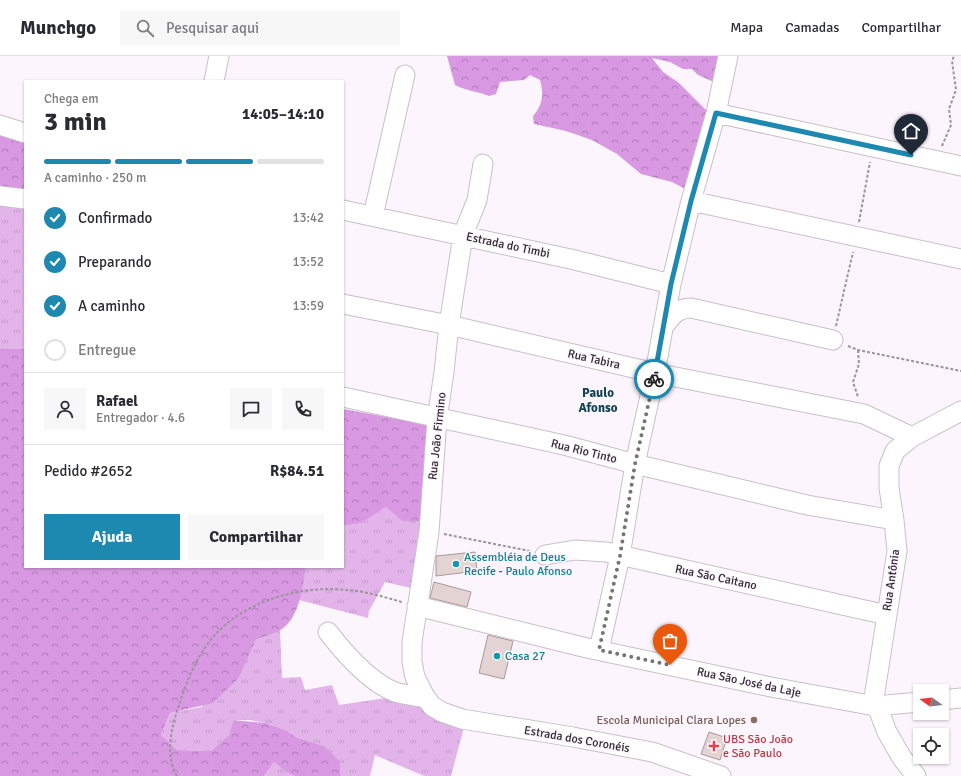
<!DOCTYPE html>
<html lang="pt">
<head>
<meta charset="utf-8">
<style>
	:root { --surface:#fff; --page:#f7f7f7; --text:#2b2b33; --muted:#7c7c81; --line:#e1e1e2; --accent:#1d89b0 }
	body { margin:0; font-family:Signika,sans-serif; background:var(--page); color:var(--text); height:100vh; display:flex; flex-direction:column; font-size:15px; white-space:nowrap }
	* { box-sizing:border-box; margin:0 }
	p { font-size:13px; color:var(--muted) }
	.icon { flex:none; width:22px; height:22px; fill:none; stroke:currentColor; stroke-width:2; stroke-linecap:round; stroke-linejoin:round }
	.map { position:relative; flex:1; overflow:hidden }
	.side { position:absolute; left:24px; top:24px; width:320px; height:488px; display:flex; flex-direction:column; background:var(--surface); border-radius:0px; box-shadow:0 1px 3px #0004 }
	.side>* { flex:none }
	.needle { width:26px; rotate:284deg }
	.fabs { position:absolute; left:913px; top:628px; display:grid; gap:8px }
	.fabs a { display:grid; place-items:center; width:36px; height:36px; border-radius:0px; background:var(--surface); box-shadow:0 1px 3px #0004; font-size:20px }
	.pin { position:absolute; display:grid; place-items:center; width:34px; height:34px; color:#fff; margin:-41px -17px; border-radius:50% 50% 50% 0; rotate:-45deg; box-shadow:0 0 4px #0007 }
	.pin .icon { rotate:45deg }
	.courier { position:absolute; display:grid; place-items:center; width:40px; height:40px; margin:-20px; border:3px solid #1d89b0; border-radius:50%; background:#fff; color:#222; box-shadow:0 1px 5px #0007 }
	.head em { font-style:normal; font-weight:800 }
	.head div { display:flex; flex-direction:column-reverse }
	.head { display:flex; align-items:center; justify-content:space-between; height:68px; padding:0 20px }
	h1 { font-size:26px; font-weight:800; line-height:30px }
	.bar { display:grid; grid-template-columns:repeat(4,1fr); gap:6px 4px; align-content:center; height:48px; padding:0 20px }
	.bar i { height:5px; border-radius:3px; background:var(--line) }
	.bar .selected { background:var(--accent) }
	.bar p { grid-column:span 4 }
	.line { display:flex; align-items:center; gap:10px; padding:0 20px; border-top:1px solid var(--line) }
	.line div { flex:1 }
	.round { display:grid; place-items:center; flex:none; width:42px; height:42px; border-radius:0px; background:var(--page) }
	ol { padding:0 20px; list-style:none }
	li { display:flex; align-items:center; gap:12px; height:44px }
	li p { margin-inline-start:auto }
	li .icon { padding:4px; border-radius:50%; background:var(--accent); color:#fff; stroke-width:4 }
	li:last-child { color:var(--muted) }
	li i { width:22px; height:22px; border:2px solid var(--line); border-radius:50% }
	.primary-button { display:flex; gap:8px; margin-top:auto; padding:8px 20px }
	.primary-button a { flex:1; height:46px; border-radius:0px; background:var(--accent); color:#fff; font-size:16px; font-weight:800; line-height:46px; text-align:center }
	.primary-button a+a { background:var(--page); color:var(--text) }
	header { display:flex; align-items:center; gap:24px; box-sizing:border-box; height:56px; padding:0 20px; background:var(--surface); border-bottom:1px solid var(--line) }
	header strong { font-size:19px }
	nav { display:flex; gap:22px; margin-inline-start:auto; font-size:14px }
	.search { width:280px; height:36px; background:var(--page); display:flex; align-items:center; gap:10px; box-sizing:border-box; padding:0 14px; border-radius:0px; color:var(--muted); font-size:15px }
	.map>svg:first-child { display:block }
	.grass { fill:url(#grass-tufts) }
	.forest { fill:url(#forest-crowns) }
	.building { fill:#e3d3d2; stroke:#a89998 }
	.lines { fill:none; stroke-linecap:round; stroke-linejoin:round }
	.minor-casing { stroke:#c8bfc9; stroke-width:21 }
	.path { stroke:#9a949b; stroke-width:2; stroke-dasharray:3 2; stroke-linecap:butt }
	.minor { stroke:#fff; stroke-width:19 }
	.done { stroke:#767277; stroke-width:4; stroke-dasharray:0 7.2 }
	.route { stroke:#1d89b0; stroke-width:5 }
	.culture-dot { fill:#0f9aa8; stroke:#fdf5fe; stroke-width:1.5 }
	.education-dot { fill:#8d6e63; stroke:#fdf5fe; stroke-width:1.5 }
	.health-dot { fill:#e0444e; stroke:#fdf5fe; stroke-width:1.5 }
	.labels { text-anchor:middle; stroke-width:3; stroke-linejoin:round; paint-order:stroke }
	.street-label { font-size:12px; fill:#2e2b2f; stroke:#fdf5fe }
	.culture-label { font-size:12px; fill:#0d838f; stroke:#fdf5fe; text-anchor:start }
	.education-label { font-size:12px; fill:#785e54; stroke:#fdf5fe; text-anchor:end }
	.health-label { font-size:12px; fill:#be3a42; stroke:#fdf5fe; text-anchor:start }
	.neighbourhood-label { font-size:13px; font-weight:bold; fill:#134457; stroke:#fdf5fe }
</style>
</head>
<body>
<header>
<strong>Munchgo</strong>
<div class="search"><svg class="icon" aria-label="search" viewBox="0 0 24 24"><circle cx="10" cy="10" r="6"/><path d="M15 15l6 6"/></svg>Pesquisar aqui</div>
<nav><a>Mapa</a><a>Camadas</a><a>Compartilhar</a></nav>
</header>
<div class="map">
<svg width="961" height="720" viewBox="0 0 961 720">
	<defs>
		<pattern id="grass-tufts" width="24" height="20" patternUnits="userSpaceOnUse"><rect width="24" height="20" fill="#e2b4ea"/><path d="M3 7l-1-3M5 7V3M7 7l1-3M15 17l-1-3M17 17v-4M19 17l1-3" fill="none" stroke="#c29bc9"/></pattern>
		<pattern id="forest-crowns" width="20" height="18" patternUnits="userSpaceOnUse"><rect width="20" height="18" fill="#d898e2"/><path d="M2 6a3 3 0 1 1 6 0M12 15a3 3 0 1 1 6 0" fill="none" stroke="#b07cb8"/></pattern>
	</defs>
	<rect width="100%" height="100%" fill="#fdf5fe"/>
	<path class="grass" d="M0,146L25,149V293H0Z
		M386,451L402,465H424L415,533L385,526L369,555L368,562L299,544L306,511H343V470L362,467Z
		M280,574L282,622L301,621L305,634L332,629L339,649L413,638L464,671L451,720H424L375,699L370,720H339L324,690L296,681L286,674L265,667L249,664H233L229,679L211,695L177,694L161,679L170,657L201,651L239,622L256,584Z
		M274,706L287,717L295,720H264Z"/>
	<path class="forest" d="M447,0H720L714,26L698,19L692,13H683L670,6L652,2L663,16L679,27L708,56L689,135L672,126L641,118L617,98L592,84L566,75L534,68L533,60C543,48 544,39 540,24L530,19L524,24L500,26L496,38L489,40C477,35 466,35 455,29Z
		M0,73L25,82V138L0,135Z
		M0,293H25V511H306C302,532 300,563 279,575C272,578 263,581 256,584L239,622L213,647L170,657L161,679L177,694L211,695L229,679L233,664L265,667L286,674L296,681L324,690L340,706V720H295L287,717L274,706L264,720H0Z
		M343,353L432,369L424,465H402L386,451L362,467L343,470Z"/>
	<path class="building" d="M475,496L477,515L436,520V500Z
		M434,526L471,536L467,551L430,542Z
		M488,579L513,585L504,623L479,617Z
		M709,676L727,682L720,704L701,698Z"/>
	<g class="lines">
		<g class="minor-casing">
			<path id="minor" d="M214,25L219,0
				M716,57L961,110
				M0,69L25,77
				M483,108L477,144L463,179L449,269L444,316L437,363L429,476L412,586V606L415,621L424,639L432,650L442,656L462,663L573,681L652,696L721,720
				M0,140L25,143
				M691,145L961,203
				M343,154L575,204L671,228
				M373,160L405,19
				M343,248L449,269L655,317L864,358L912,381
				M664,270C672,260 677,252 691,252L833,284
				M343,341L564,389L635,408L807,449L894,464
				M545,499L575,494L606,496L887,559
				M417,550L587,592L771,631L875,650L920,646
				M328,576C345,598 369,626 395,636C405,639 416,640 426,642
				M599,594L620,500L635,408L655,317L671,228L691,145L716,57L728,0
				M942,644L961,642
				M916,720L902,702L887,676L874,642L897,495L894,464L889,432V410L895,395L912,381L961,355"/>
		</g>
		<path class="path" d="M942,90L951,69L949,53L956,34L952,5L954,0
			M859,166L870,106
			M836,270L853,196
			M848,290L858,294L961,315
			M858,294L859,308L853,326L858,341
			M444,478L530,495
			M177,720C164,698 172,669 180,646C187,624 197,600 213,581C244,545 300,529 346,534C365,535 384,541 402,546"/>
		<use href="#minor" class="minor"/>
	</g>
	<g class="lines">
		<path class="done" d="M654,323L635,408L620,500L599,594L670,609"/>
		<path class="route" d="M654,323L671,228L691,145L716,57L911,99"/>
	</g>
	<g class="culture-dot">
		<circle cx="456" cy="508" r="4"/>
		<circle cx="497" cy="600" r="4"/>
	</g>
	<circle class="education-dot" cx="754" cy="664" r="4"/>
	<path class="health-dot" d="M712 684h4v4h4v4h-4v4h-4v-4h-4v-4h4z"/>
	<g class="labels">
		<g class="street-label">
			<text transform="translate(508 189) rotate(12)" y="4">Estrada do Timbi</text>
			<text transform="translate(594 303) rotate(13)" y="4">Rua Tabira</text>
			<text transform="translate(437 380) rotate(-84)" y="4">Rua João Firmino</text>
			<text transform="translate(584 395) rotate(14)" y="4">Rua Rio Tinto</text>
			<text transform="translate(716 521) rotate(12)" y="4">Rua São Caitano</text>
			<text transform="translate(891 524) rotate(-82)" y="4">Rua Antônia</text>
			<text transform="translate(749 626) rotate(12)" y="4">Rua São José da Laje</text>
			<text transform="translate(577 683) rotate(10)" y="4">Estrada dos Coronéis</text>
		</g>
		<g class="culture-label">
			<text x="464" y="505">Assembléia de Deus<tspan x="464" dy="14">Recife - Paulo Afonso</tspan></text>
			<text x="505" y="604">Casa 27</text>
		</g>
		<g class="education-label">
			<text x="746" y="668">Escola Municipal Clara Lopes</text>
		</g>
		<g class="health-label">
			<text x="723" y="687">UBS São João<tspan x="723" dy="14">e São Paulo</tspan></text>
		</g>
		<g class="neighbourhood-label">
			<text x="598" y="341">Paulo<tspan x="598" dy="15">Afonso</tspan></text>
		</g>
	</g>
</svg>
<div class="fabs">
<a><svg class="needle" viewBox="-14 -14 28 28"><path d="M0-13l5 13h-10z" fill="#e53935"/><path d="M0 13l5-13h-10z" fill="#7c7c81"/></svg></a>
<a><svg class="icon" aria-label="locate" viewBox="0 0 24 24"><circle cx="12" cy="12" r="6"/><path d="M12 2v4M12 18v4M2 12h4M18 12h4"/></svg></a>
</div>
<div class="pin" style="left:670px;top:609px;background:#ea580c"><svg class="icon" aria-label="bag" viewBox="0 0 24 24"><path d="M5 8h14l-1 12H6zM9 8a3 3 0 0 1 6 0"/></svg></div>
<div class="pin" style="left:911px;top:99px;background:#1f2937"><svg class="icon" aria-label="home" viewBox="0 0 24 24"><path d="M3 11l9-7 9 7M6 9v11h12V9"/></svg></div>
<div class="courier" style="left:654px;top:323px"><svg class="icon" aria-label="bike" viewBox="0 0 24 24"><circle cx="6" cy="16" r="4"/><circle cx="18" cy="16" r="4"/><path d="M6 16l4-8h5l3 8M10 8l3 8H6M13 5h3"/></svg></div>
<section class="side">
<div class="head"><div><h1>3 min</h1><p>Chega em</p></div><em>14:05–14:10</em></div>
<div class="bar"><i class="selected"></i><i class="selected"></i><i class="selected"></i><i></i><p>A caminho · 250 m</p></div>
<ol>
<li><svg class="icon" aria-label="check" viewBox="0 0 24 24"><path d="M5 12l5 5 9-10"/></svg>Confirmado<p>13:42</p></li>
<li><svg class="icon" aria-label="check" viewBox="0 0 24 24"><path d="M5 12l5 5 9-10"/></svg>Preparando<p>13:52</p></li>
<li><svg class="icon" aria-label="check" viewBox="0 0 24 24"><path d="M5 12l5 5 9-10"/></svg>A caminho<p>13:59</p></li>
<li><i></i>Entregue</li>
</ol>
<div class="line" style="height:72px"><a class="round"><svg class="icon" aria-label="person" viewBox="0 0 24 24"><circle cx="12" cy="8" r="4"/><path d="M4 21q1-7 8-7t8 7"/></svg></a><div><b>Rafael</b><p>Entregador · 4.6</p></div><a class="round"><svg class="icon" aria-label="chat" viewBox="0 0 24 24"><path d="M4 5h16v11H9l-5 4z"/></svg></a><a class="round"><svg class="icon" aria-label="phone" viewBox="0 0 24 24"><path d="M5 4h4l2 5-3 2q2 4 5 5l2-3 5 2v4C11 20 4 13 5 4z"/></svg></a></div>
<div class="line" style="height:52px"><div>Pedido #2652</div><b>R$84.51</b></div>
<div class="primary-button"><a>Ajuda</a><a>Compartilhar</a></div>
</section>
</div>
</body>
</html>
